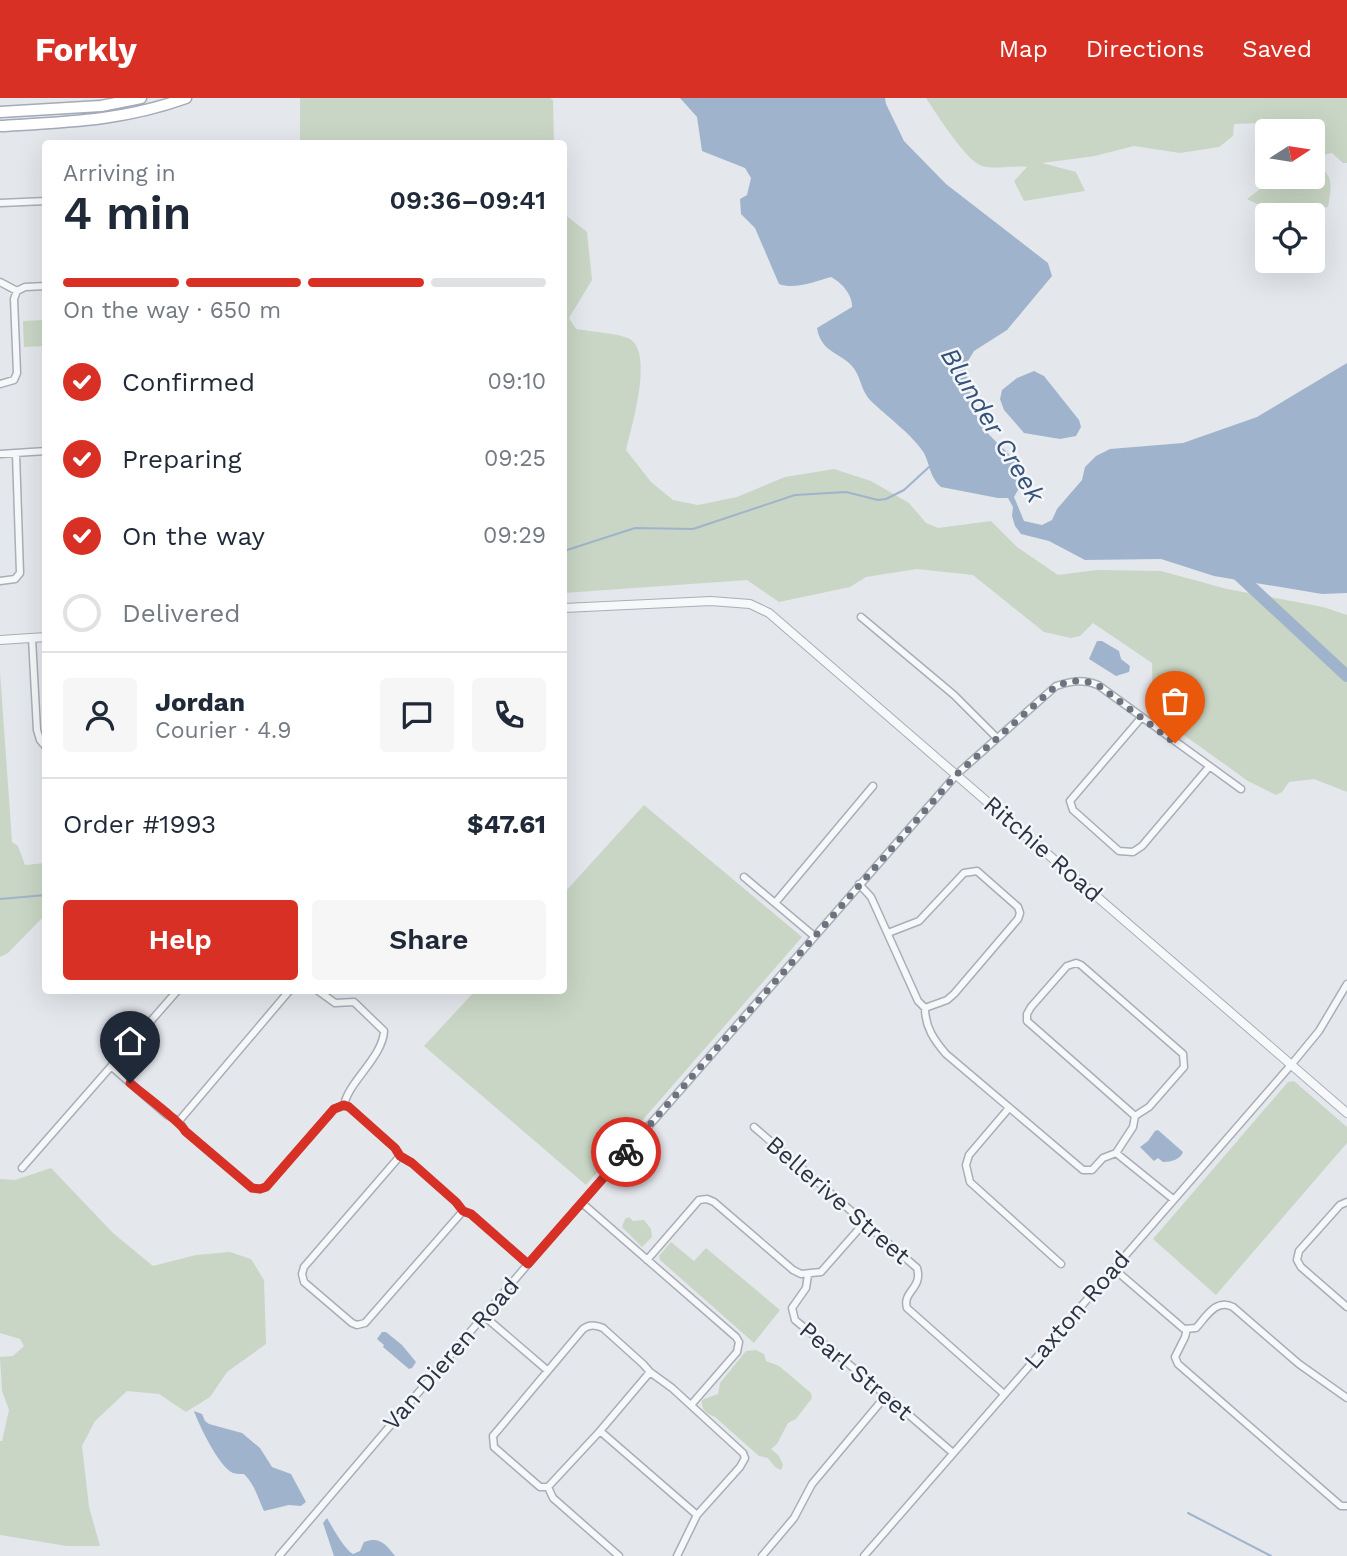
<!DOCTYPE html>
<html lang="en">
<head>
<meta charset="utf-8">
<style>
	:root { --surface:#fff; --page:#f6f6f7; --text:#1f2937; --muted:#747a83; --line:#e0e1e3; --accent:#d93025 }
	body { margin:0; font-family:"Work Sans",sans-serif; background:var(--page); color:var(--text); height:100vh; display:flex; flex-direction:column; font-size:26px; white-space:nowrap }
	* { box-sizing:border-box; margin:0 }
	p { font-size:23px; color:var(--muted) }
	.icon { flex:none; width:38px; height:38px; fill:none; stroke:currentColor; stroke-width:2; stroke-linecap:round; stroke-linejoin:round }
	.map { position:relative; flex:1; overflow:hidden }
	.side { position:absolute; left:42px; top:42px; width:525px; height:854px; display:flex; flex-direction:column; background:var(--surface); border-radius:7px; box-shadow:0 7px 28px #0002 }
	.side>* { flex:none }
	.needle { width:46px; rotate:78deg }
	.buttons { position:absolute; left:1255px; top:21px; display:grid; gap:14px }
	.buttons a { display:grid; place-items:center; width:70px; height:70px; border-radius:7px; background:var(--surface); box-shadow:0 7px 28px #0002; font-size:35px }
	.pin { position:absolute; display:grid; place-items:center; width:60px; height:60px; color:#fff; margin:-72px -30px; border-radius:50% 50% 50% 0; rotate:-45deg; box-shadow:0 0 7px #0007 }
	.pin .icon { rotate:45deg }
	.courier { position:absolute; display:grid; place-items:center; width:70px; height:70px; margin:-35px; border:5px solid #d93025; border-radius:50%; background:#fff; color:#222; box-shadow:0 2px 9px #0007 }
	.head em { font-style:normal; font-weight:600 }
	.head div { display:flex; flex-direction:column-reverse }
	.head { display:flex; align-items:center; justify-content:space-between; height:119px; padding:0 21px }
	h1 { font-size:46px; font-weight:600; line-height:52px }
	.bar { display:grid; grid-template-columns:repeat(4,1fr); gap:10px 7px; align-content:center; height:84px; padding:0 21px }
	.bar i { height:9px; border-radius:5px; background:var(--line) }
	.bar .selected { background:var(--accent) }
	.bar p { grid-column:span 4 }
	.line { display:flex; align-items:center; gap:18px; padding:0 21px; border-top:2px solid var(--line) }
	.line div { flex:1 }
	.round { display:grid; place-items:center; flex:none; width:74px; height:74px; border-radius:7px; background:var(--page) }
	ol { padding:0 21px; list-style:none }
	li { display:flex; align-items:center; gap:21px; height:77px }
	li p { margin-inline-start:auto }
	li .icon { padding:7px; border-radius:50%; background:var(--accent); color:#fff; stroke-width:4 }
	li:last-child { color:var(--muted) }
	li i { width:38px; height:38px; border:4px solid var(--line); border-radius:50% }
	.button { display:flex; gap:14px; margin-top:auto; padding:14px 21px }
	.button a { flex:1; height:80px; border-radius:7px; background:var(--accent); color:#fff; font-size:28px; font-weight:600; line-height:80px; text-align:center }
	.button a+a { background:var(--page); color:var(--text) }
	header { display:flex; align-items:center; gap:42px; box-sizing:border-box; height:98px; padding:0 35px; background:var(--accent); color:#fff }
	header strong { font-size:33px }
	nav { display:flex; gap:38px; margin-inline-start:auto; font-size:24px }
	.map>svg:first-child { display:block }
	.green { fill:#c9d6c5 }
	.water { fill:#9fb4cc }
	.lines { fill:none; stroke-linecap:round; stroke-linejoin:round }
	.stream { stroke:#9fb4cc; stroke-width:2 }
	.river { stroke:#9fb4cc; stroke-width:12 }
	.minor-casing { stroke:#a9aeb7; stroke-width:9 }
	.tertiary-casing { stroke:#a9aeb7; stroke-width:10 }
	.primary-casing { stroke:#a3abb8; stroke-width:13 }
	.minor { stroke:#f7f8fa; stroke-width:6 }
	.tertiary { stroke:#f7f8fa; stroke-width:8 }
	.primary { stroke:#fff; stroke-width:10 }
	.done { stroke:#6c737f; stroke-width:7; stroke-dasharray:0 12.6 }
	.route { stroke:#d93025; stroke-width:9 }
	.labels { text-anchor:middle; stroke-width:5; stroke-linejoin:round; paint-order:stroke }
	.street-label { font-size:24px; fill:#2b3445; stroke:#f4f6f9 }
	.water-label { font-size:26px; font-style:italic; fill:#34527a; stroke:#f4f6f9 }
</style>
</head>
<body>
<header>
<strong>Forkly</strong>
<nav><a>Map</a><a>Directions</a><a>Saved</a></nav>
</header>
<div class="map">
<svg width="1347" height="1458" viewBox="0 0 1347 1458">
	<rect width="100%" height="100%" fill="#e4e7ec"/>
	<path class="green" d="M300,0H550L553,2L554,45H288L300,44Z
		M926,0H1347V65H1343L1332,55L1313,59L1312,33H1268L1261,25L1234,26L1233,38L1219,49L1180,55L1134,48L1095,58L1042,65L1076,74L1085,93L1024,103L1014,83L1027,69C1012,67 996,72 982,68C966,63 936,15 926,0Z
		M1313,63C1334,77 1332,86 1328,109L1275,115L1247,101L1276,79H1312Z
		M564,116L587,134L592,182L569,220L576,231C587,233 622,236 630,241C654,256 631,330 626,352L651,384L673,402L698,407L737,399L785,379L834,371L871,383L909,405L926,425L938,430L991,423L1017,449L1058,477L1097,472L1161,473L1227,491L1323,509L1347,517V694L1314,681L1289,684L1282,694L1276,697L1248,683L1167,625L1153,602L1152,565L1093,525L1080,538L1071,540L1044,534L973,477L917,471L866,479L850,489L779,504L747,482L564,495Z
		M45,222V248L24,249L23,223Z
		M0,574L12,744L18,748L25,767L46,765L45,817L8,855L0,859Z
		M644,707L802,839L586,1087L424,948L475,893L564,892V795Z
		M1294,983L1347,1029V1045L1216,1197L1153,1141L1288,984Z
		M51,1070L113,1135L153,1168L196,1157L230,1154L251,1161L264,1182L266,1246L227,1274L210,1299L186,1314L159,1296L127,1293L95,1323L82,1348L89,1409L100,1448H67L0,1437V1343H2L9,1312L2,1293L0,1259L13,1258L24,1248L20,1241L0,1235V1081L15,1082Z
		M629,1119L633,1123L644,1122L651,1131L652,1139L642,1149L622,1129L625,1121Z
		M671,1144L694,1163L706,1150L780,1212L754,1245L660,1162L659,1158Z
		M756,1252L764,1256L766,1263L779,1268L811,1295L812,1300L796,1321L788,1325L777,1346L771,1351L779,1358L783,1367L781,1372L775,1369L768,1360L759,1358L715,1319C706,1315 701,1312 702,1302L718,1296L720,1285L746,1253Z"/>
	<path class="water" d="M680,0H885L886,6L904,43L946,86L1048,165L1052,178L1007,232L974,253L965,268C969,285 971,308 979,323C991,345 1017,356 1025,380L1014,399L1024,423L1042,427L1052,422L1057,411L1082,382L1085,369L1096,358L1110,351L1183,345L1257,319L1347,265V495L1322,496L1214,478L1161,461L1085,462L1049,443L1021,436L1015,428L1012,418L1013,409L1008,400H998L941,389C930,380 930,367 924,355C912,336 886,318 870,302C861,293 861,278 852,268C839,254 821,254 817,230L852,209C853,197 841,184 831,179C816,183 795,192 779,186L755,130L741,116L740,101L747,97L751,80L745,70L702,53L697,19Z
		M1034,273L1044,278L1079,322L1081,329L1076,338L1060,341L1024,335L1004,312L1000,301L1002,292L1017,280Z
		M1097,543H1102L1119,553L1121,561L1130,568L1129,574L1116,578L1089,561Z
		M1158,1032L1183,1054C1181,1061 1171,1064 1163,1064L1158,1060L1154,1063L1140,1049L1148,1043L1155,1033Z
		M382,1234H386L402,1247L416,1264L412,1270L409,1271L383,1249L384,1247L377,1241Z
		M194,1313L202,1316L205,1323L209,1326L242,1335L260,1350L272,1369L291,1376L306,1404L301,1408L289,1407L264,1413C258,1400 255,1387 244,1376C242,1376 236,1376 233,1375C219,1369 199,1327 194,1313Z
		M327,1420C333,1430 344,1451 353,1456L360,1453L364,1444C379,1438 386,1446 395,1458H334L323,1425Z"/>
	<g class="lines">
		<path class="stream" d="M564,453L635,430L693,431L795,397L846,394L878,402L886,401L904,392L929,369
			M0,801L46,797
			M1188,1415L1271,1458"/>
		<path class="river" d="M1233,472L1347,578"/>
		<g class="minor-casing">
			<path id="minor" d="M0,105L46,103
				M0,184L17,193L25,189L46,188
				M0,286L14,282L17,275L14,201L17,193
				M0,356L46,353
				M0,483L15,481L20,475L16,356
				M861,519L954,597L996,639
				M32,540L37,632L40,642L46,649
				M1141,620L1070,703L1073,712L1119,753L1133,754L1142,748L1209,669
				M744,779L814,838
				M859,786L871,799L918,903L925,910C925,929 934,942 946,956L1083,1072H1092L1103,1060L1116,1055L1173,1101
				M775,805L873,688
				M888,835L919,823L964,775L977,773L1018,809L1020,815L1018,821L954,896L947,902L925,910
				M317,892L335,905L354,904L384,933C383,959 347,985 344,1008
				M112,969L167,1017L179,1023L185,1033L252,1090L260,1091L266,1089L334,1011L344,1008L349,1009L395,1050L400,1058L412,1065L456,1104L463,1113L471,1116L528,1166
				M1009,1010L969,1057L966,1067L970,1084L1061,1166
				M179,1023L290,892
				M754,1029L917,1170C923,1191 902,1193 907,1210L1004,1296
				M1116,1055L1133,1029L1135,1018L1149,1009L1184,969L1183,956L1081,867L1076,865L1067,868L1031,909L1027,916V923L1135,1018
				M400,1058L304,1169L302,1176L304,1184L352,1225L357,1227L365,1225L463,1113
				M22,1070L178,892
				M1347,1104L1340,1107L1299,1153L1297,1162L1301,1169L1347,1209
				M582,1105L736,1239L739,1244L737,1254L691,1307
				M647,1162L699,1102L707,1101L714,1104L793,1172L801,1176L821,1174L865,1124
				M1113,1170L1184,1231L1196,1230C1206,1219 1216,1200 1233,1209L1299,1266L1347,1300
				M808,1177L806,1190L792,1210L795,1222L879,1291L884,1300L894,1304L953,1355
				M484,1218L547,1272
				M1187,1231L1185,1239L1175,1259L1178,1266L1341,1408H1347
				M600,1333L697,1417
				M548,1389H540L494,1349L493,1338L583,1231C590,1226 595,1227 603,1230L643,1266L650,1274L672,1290L743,1355L745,1360L740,1369L697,1417L677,1458
				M548,1389L600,1333L650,1274
				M548,1389L553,1400L619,1458
				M279,1458L528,1166L957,676L1056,588C1071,583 1083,581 1098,587L1241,691
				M762,1458L794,1420L812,1386L884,1300
				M864,1458L1291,967L1319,933L1347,886"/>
		</g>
		<g class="tertiary-casing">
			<path id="tertiary" d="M564,510L711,503L750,506L769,515L1347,1015
				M0,542L46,539"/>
		</g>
		<g class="primary-casing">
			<path id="primary" d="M0,14L101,8L141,0
				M0,28C67,24 122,23 186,0"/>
		</g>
		<use href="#minor" class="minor"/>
		<use href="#tertiary" class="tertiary"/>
		<use href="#primary" class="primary"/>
	</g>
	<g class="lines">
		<path class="done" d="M626,1054L957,676L1056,588C1071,582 1083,581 1098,587L1175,645"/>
		<path class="route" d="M130,985C140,994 182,1025 185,1033L252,1090L260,1091L266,1089L334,1011L344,1007L349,1009L395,1050L400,1058L412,1065L456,1104L463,1113L471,1116L528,1166L626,1054"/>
	</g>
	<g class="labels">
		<g class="street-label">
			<text transform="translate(1043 751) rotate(41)" y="8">Ritchie Road</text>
			<text transform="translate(838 1102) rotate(41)" y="8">Bellerive Street</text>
			<text transform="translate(1077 1212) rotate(-49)" y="8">Laxton Road</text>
			<text transform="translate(451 1256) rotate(-49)" y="8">Van Dieren Road</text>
			<text transform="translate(856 1273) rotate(40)" y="8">Pearl Street</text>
		</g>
		<g class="water-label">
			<text transform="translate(993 327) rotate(59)" y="9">Blunder Creek</text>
		</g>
	</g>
</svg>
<div class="buttons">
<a><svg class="needle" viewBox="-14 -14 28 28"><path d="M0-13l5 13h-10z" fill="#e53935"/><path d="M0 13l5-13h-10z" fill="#747a83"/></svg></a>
<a><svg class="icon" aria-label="locate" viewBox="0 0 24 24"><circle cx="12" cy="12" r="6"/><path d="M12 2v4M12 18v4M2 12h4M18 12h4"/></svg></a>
</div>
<div class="pin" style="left:1175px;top:645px;background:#ea580c"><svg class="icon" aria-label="bag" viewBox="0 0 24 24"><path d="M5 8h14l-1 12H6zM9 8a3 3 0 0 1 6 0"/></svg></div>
<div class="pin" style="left:130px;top:985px;background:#1f2937"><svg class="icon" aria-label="home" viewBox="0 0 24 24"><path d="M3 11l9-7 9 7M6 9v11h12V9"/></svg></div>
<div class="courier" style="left:626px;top:1054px"><svg class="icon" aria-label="bike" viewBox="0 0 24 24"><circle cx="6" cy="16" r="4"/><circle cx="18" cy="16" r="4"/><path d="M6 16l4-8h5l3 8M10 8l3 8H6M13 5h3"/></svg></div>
<section class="side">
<div class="head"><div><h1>4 min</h1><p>Arriving in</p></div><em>09:36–09:41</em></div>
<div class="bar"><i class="selected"></i><i class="selected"></i><i class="selected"></i><i></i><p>On the way · 650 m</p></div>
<ol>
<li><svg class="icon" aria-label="check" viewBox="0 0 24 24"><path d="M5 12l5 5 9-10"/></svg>Confirmed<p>09:10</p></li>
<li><svg class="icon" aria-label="check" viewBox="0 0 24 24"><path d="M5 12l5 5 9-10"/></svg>Preparing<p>09:25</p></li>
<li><svg class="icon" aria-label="check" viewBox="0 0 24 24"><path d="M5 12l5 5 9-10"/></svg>On the way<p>09:29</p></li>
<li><i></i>Delivered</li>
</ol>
<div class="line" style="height:126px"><a class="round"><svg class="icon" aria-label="person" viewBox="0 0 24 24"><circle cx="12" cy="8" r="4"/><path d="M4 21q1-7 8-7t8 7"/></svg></a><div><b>Jordan</b><p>Courier · 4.9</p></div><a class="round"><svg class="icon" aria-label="chat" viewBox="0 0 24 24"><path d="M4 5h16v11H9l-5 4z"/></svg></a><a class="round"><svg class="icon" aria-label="phone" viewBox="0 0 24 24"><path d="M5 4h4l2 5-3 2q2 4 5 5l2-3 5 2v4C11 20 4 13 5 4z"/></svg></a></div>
<div class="line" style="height:91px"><div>Order #1993</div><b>$47.61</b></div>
<div class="button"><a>Help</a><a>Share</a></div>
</section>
</div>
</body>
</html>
